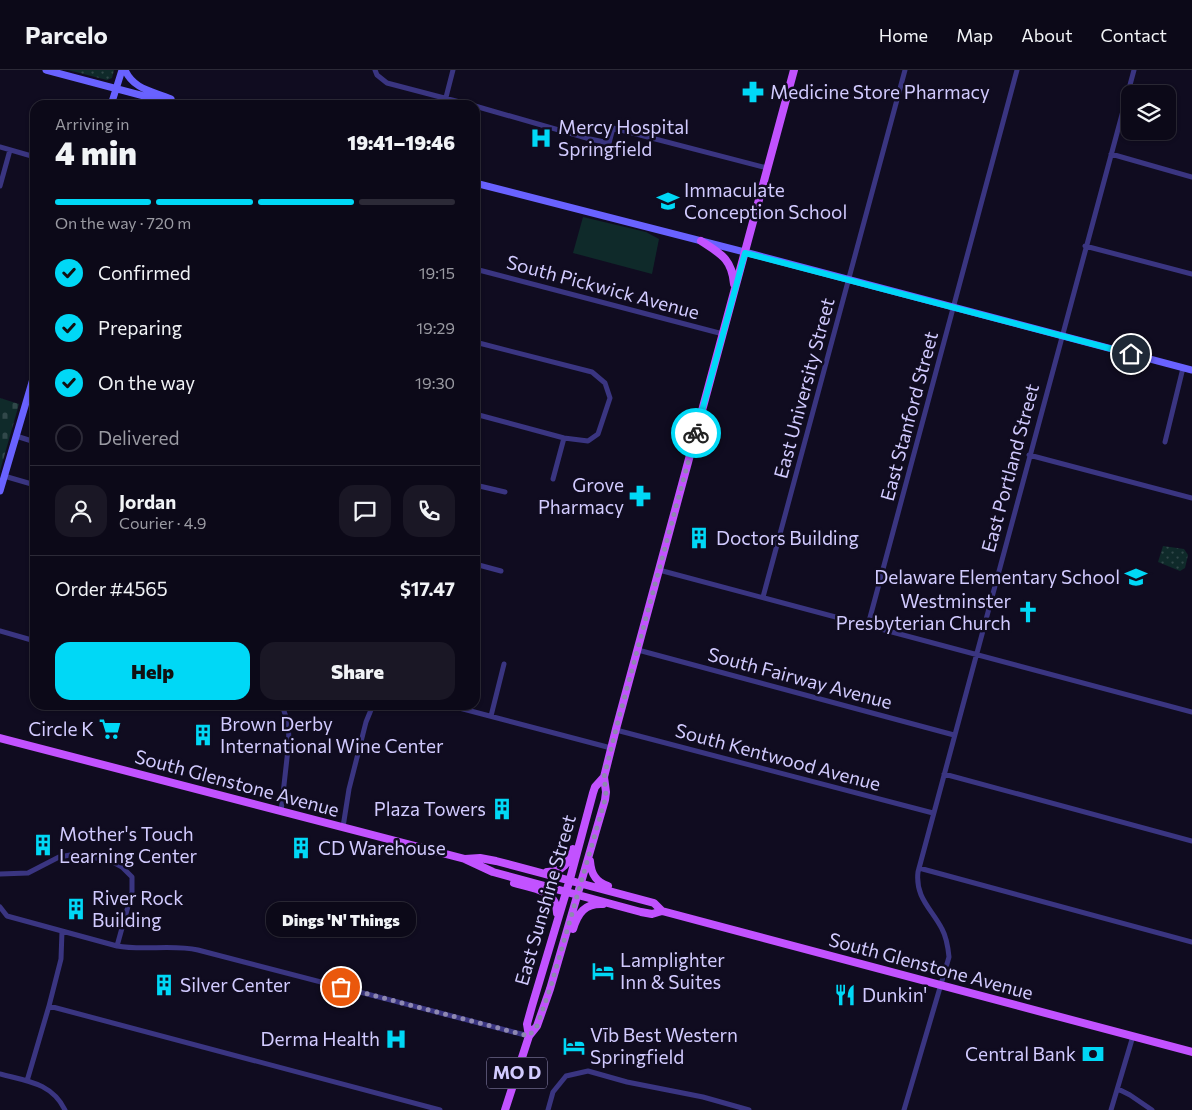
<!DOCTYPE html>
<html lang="en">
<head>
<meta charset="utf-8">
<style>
	:root { --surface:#0c0918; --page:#1a1725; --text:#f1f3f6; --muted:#9a9aa2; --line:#2c2a37; --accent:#00d8f6 }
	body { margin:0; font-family:Commissioner,sans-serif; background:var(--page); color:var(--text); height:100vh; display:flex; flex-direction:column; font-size:19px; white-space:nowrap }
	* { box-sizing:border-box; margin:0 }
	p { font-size:16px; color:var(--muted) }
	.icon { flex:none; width:28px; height:28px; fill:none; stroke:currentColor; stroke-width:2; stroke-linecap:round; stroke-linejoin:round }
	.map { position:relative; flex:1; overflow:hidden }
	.side { position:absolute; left:30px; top:30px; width:450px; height:610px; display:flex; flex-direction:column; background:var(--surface); border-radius:15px; box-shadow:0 1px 4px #0004,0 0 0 1px var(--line) }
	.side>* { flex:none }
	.controls { position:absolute; left:1121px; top:15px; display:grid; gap:10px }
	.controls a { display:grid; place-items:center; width:55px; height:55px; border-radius:10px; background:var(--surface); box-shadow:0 1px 4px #0004,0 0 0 1px var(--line); font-size:25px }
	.pin { position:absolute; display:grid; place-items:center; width:42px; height:42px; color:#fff; margin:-21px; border:2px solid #fff; border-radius:50%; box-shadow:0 1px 5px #0007 }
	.courier { position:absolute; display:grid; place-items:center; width:50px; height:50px; margin:-25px; border:4px solid #00d8f6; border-radius:50%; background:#fff; color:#222; box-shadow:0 1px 6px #0007 }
	.bubble { position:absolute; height:35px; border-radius:15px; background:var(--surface); box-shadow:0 1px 4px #0004,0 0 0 1px var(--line); font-size:16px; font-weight:800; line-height:35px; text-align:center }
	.summary em { font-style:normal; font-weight:800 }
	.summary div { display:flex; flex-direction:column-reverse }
	.summary { display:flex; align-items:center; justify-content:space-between; height:85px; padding:0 25px }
	h1 { font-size:32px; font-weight:800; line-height:38px }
	.bar { display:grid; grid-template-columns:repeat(4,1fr); gap:8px 5px; align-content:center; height:60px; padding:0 25px }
	.bar i { height:6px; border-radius:4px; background:var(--line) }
	.bar .selected { background:var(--accent) }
	.bar p { grid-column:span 4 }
	.line { display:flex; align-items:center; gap:12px; padding:0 25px; border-top:1px solid var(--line) }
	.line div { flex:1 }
	.round { display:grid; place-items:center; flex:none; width:52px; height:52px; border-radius:15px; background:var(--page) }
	ol { padding:0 25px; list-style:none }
	li { display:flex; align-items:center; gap:15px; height:55px }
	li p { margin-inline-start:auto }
	li .icon { padding:5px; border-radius:50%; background:var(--accent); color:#111; stroke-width:4 }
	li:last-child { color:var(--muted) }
	li i { width:28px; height:28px; border:2px solid var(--line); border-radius:50% }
	.button { display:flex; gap:10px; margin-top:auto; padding:10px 25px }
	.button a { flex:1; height:58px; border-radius:15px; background:var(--accent); color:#111; font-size:20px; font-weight:800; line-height:58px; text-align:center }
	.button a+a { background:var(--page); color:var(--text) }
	header { display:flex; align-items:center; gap:30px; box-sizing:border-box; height:70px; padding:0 25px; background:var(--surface); border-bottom:1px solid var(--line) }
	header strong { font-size:24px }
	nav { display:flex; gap:28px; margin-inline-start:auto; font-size:18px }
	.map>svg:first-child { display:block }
	.green { fill:#0f2a2a }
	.cemetery { fill:url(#cemetery-stones) }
	.park { fill:url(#park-dots) }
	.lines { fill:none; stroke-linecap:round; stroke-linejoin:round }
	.street { stroke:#3a3581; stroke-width:5 }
	.secondary { stroke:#6962ff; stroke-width:7 }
	.primary { stroke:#c252ff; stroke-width:8 }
	.done { stroke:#8e88b1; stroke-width:5; stroke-dasharray:0 9 }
	.route { stroke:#00d8f6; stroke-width:6 }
	.labels { text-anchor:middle; stroke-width:5; stroke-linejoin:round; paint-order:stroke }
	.shield { fill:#100c20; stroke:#9892bc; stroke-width:1 }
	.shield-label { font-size:18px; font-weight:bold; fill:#d2cbff }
	.poi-label { font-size:19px; fill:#d2cbff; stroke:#100c20; text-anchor:start }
	.street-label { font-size:19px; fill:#d2cbff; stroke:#100c20 }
</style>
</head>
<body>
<header>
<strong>Parcelo</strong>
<nav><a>Home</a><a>Map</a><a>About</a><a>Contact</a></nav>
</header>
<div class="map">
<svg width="1192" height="1040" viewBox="0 0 1192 1040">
	<defs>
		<pattern id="cemetery-stones" width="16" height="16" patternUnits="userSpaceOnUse" patternTransform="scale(1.25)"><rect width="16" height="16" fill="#0f2a2a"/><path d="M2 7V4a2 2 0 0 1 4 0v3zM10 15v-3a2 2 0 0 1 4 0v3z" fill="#31484a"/></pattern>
		<pattern id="park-dots" width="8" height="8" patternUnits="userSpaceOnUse" patternTransform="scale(1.25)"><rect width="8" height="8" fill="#0f2a2a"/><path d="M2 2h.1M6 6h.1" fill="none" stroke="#31484a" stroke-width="1.8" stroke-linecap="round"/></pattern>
	</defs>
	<rect width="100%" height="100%" fill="#100c20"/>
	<path class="green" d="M583,147L646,162L659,169L652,204L573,183Z"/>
	<path class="cemetery" d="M0,328L19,334L0,401Z"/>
	<path class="park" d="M68,0H114L112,8L107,10Z
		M1163,476L1184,479L1188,485L1185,498L1180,501L1158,492Z"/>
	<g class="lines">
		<path class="street" d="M375,0L377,5L387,13L471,35
			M444,35L453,0
			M475,36L590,69L609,73L613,58L767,98
			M0,77L35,87
			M1111,84L1192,107
			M0,116L10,80
			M1085,176L1192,204
			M475,199L723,264
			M475,272L592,302L605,313L610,328L598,364L588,371L564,368L475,344
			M16,366L35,372
			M1165,372L1183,298
			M1029,385L1192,428
			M4,406L35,415
			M553,409L564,368
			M475,415L505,422
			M475,494L501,501
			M659,500L1192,642
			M763,527L905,0
			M868,555L1017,0
			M0,561L35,571
			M638,580L954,665
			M249,635H266
			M448,635L611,678
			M491,646L504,594
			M616,660L933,743
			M944,704L1192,771
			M281,742L289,670L288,653L282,635
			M343,757L349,719L366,652L373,635
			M919,798L1192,872
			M0,804L28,803L59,787L76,784L111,791L122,797L132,807V822L117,876
			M0,837L7,846L117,876C144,881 171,874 198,880L529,966
			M49,936L440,1040
			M0,1004C27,1011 52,1013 65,1040
			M27,1011L49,936L61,889L62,861
			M1118,1019L1130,1025L1152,1040
			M548,1040L553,1022L566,1006L588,1001L627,1012L703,1027L749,1040
			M904,1040L949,887C948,877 947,868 942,859C932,839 915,828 918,802L1134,0
			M1111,1040L1133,966"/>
		<path class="secondary" d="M46,0L178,35
			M125,0C134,20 153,21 171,29
			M111,35L122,0
			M475,113L756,185L1192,300
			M0,421L35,302"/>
		<path class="primary" d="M701,171C721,184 732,189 734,214
			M0,668L465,789L493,802L641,842L652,844L662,841L1192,982
			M465,789L480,788L496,791L654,833L662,841
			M590,791C591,803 595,812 608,816
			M547,802C563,802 569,792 573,779
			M514,813C532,818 557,820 557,843
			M573,859C578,843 585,833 603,834
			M529,966L527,954L532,936L570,809L593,723L595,717L604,707
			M505,1040L529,966L537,956L550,919L605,730L606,722L604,707L616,659L794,0"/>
	</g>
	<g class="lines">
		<path class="done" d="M341,917L529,966L537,956L550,919L605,730L606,722L604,707L616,659L696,363"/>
		<path class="route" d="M696,363L745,183L1131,284"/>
	</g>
	<defs>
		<g id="pharmacy-bare" transform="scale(1.725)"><path d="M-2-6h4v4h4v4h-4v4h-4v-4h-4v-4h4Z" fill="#00d8f6" stroke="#100c20" stroke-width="2.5" paint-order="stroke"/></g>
		<g id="hospital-bare" transform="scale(1.725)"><path d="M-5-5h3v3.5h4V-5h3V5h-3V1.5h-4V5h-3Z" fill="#00d8f6" stroke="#100c20" stroke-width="2.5" paint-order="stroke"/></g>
		<g id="school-bare" transform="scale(1.725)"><path d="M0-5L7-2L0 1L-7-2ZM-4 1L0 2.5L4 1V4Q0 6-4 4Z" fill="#00d8f6" stroke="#100c20" stroke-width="2.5" paint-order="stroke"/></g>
		<g id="building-bare" transform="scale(1.725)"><path d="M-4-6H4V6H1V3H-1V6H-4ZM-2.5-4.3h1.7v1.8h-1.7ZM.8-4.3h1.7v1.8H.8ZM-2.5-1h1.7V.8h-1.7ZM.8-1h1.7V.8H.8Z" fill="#00d8f6" stroke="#100c20" stroke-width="2.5" paint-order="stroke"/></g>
		<g id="church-bare" transform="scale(1.725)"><path d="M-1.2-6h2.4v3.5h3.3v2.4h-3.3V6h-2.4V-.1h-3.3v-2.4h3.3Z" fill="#00d8f6" stroke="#100c20" stroke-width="2.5" paint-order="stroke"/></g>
		<g id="supermarket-bare" transform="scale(1.725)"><path d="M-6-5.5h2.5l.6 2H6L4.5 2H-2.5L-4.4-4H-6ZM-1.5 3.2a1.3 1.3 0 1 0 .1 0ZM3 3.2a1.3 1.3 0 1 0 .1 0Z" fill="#00d8f6" stroke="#100c20" stroke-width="2.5" paint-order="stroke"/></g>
		<g id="hotel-bare" transform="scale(1.725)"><path d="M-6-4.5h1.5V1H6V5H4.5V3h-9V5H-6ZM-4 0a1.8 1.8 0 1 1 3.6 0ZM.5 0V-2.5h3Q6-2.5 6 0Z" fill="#00d8f6" stroke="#100c20" stroke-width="2.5" paint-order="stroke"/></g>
		<g id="restaurant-bare" transform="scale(1.725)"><path d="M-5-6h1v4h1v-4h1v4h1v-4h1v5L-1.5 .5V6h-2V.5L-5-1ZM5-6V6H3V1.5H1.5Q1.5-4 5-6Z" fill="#00d8f6" stroke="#100c20" stroke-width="2.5" paint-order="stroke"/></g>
		<g id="bank-bare" transform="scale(1.725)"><path d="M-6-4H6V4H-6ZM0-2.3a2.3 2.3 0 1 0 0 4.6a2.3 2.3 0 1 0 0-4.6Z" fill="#00d8f6" stroke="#100c20" stroke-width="2.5" paint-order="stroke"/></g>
	</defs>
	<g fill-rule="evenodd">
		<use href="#pharmacy-bare" x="753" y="22"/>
		<use href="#hospital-bare" x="541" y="68"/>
		<use href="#school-bare" x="668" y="131"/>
		<use href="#pharmacy-bare" x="640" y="426"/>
		<use href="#building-bare" x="699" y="468"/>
		<use href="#school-bare" x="1136" y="507"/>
		<use href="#church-bare" x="1028" y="542"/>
		<use href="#supermarket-bare" x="110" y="659"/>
		<use href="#building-bare" x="203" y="665"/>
		<use href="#building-bare" x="502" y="739"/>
		<use href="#building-bare" x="43" y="775"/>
		<use href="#building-bare" x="301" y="778"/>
		<use href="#building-bare" x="76" y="839"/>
		<use href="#hotel-bare" x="603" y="901"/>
		<use href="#building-bare" x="164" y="915"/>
		<use href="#restaurant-bare" x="845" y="925"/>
		<use href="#hospital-bare" x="396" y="969"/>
		<use href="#hotel-bare" x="574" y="976"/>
		<use href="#bank-bare" x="1093" y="984"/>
	</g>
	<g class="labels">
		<rect class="shield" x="487" y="987.5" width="60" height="31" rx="4"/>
		<g class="shield-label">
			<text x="517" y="1009">MO D</text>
		</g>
		<g class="poi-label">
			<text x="770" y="29">Medicine Store Pharmacy</text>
			<text x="558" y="64">Mercy Hospital<tspan x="558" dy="22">Springfield</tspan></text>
			<text x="684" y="127">Immaculate<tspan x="684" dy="22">Conception School</tspan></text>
			<text x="624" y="422" text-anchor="end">Grove<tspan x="624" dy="22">Pharmacy</tspan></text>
			<text x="716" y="475">Doctors Building</text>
			<text x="1120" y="514" text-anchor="end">Delaware Elementary School</text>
			<text x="1011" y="538" text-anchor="end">Westminster<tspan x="1011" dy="22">Presbyterian Church</tspan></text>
			<text x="220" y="661">Brown Derby<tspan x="220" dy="22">International Wine Center</tspan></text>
			<text x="94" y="666" text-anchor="end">Circle K</text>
			<text x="486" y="746" text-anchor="end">Plaza Towers</text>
			<text x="59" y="771">Mother's Touch<tspan x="59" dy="22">Learning Center</tspan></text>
			<text x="318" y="785">CD Warehouse</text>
			<text x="92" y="835">River Rock<tspan x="92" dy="22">Building</tspan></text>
			<text x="620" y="897">Lamplighter<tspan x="620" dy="22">Inn &amp; Suites</tspan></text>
			<text x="180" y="922">Silver Center</text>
			<text x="862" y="932">Dunkin'</text>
			<text x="590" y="972">Vīb Best Western<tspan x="590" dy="22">Springfield</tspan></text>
			<text x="380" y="976" text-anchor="end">Derma Health</text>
			<text x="1076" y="991" text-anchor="end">Central Bank</text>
		</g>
		<g class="street-label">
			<text transform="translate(603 217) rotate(15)" y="7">South Pickwick Avenue</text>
			<text transform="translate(804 318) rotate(-75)" y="7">East University Street</text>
			<text transform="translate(909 346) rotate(-75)" y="7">East Stanford Street</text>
			<text transform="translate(1010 398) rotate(-75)" y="7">East Portland Street</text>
			<text transform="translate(800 608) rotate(15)" y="7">South Fairway Avenue</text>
			<text transform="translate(778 687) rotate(15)" y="7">South Kentwood Avenue</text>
			<text transform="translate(237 713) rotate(15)" y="7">South Glenstone Avenue</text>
			<text transform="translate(545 830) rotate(-74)" y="7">East Sunshine Street</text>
			<text transform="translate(931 896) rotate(15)" y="7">South Glenstone Avenue</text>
		</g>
	</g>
</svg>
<div class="controls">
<a><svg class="icon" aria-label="layers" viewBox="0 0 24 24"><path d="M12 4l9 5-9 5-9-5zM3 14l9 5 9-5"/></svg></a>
</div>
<div class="pin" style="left:341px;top:917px;background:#ea580c"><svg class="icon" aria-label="bag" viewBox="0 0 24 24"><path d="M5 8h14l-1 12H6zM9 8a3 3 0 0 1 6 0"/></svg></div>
<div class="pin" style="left:1131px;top:284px;background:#1f2937"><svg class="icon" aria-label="home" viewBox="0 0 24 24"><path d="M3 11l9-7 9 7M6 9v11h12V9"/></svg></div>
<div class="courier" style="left:696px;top:363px"><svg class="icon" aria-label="bike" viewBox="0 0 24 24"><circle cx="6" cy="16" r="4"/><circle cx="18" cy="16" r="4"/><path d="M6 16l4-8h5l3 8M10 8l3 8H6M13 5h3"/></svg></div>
<div class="bubble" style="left:266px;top:832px;width:150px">Dings 'N' Things</div>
<section class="side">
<div class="summary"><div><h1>4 min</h1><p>Arriving in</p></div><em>19:41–19:46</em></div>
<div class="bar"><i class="selected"></i><i class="selected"></i><i class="selected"></i><i></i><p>On the way · 720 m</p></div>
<ol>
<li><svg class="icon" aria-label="check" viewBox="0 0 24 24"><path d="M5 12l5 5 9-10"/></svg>Confirmed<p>19:15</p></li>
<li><svg class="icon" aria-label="check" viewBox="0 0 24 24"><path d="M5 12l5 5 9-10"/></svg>Preparing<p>19:29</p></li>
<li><svg class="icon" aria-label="check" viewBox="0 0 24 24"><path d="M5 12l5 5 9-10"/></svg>On the way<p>19:30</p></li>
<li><i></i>Delivered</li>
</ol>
<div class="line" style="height:90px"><a class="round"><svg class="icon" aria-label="person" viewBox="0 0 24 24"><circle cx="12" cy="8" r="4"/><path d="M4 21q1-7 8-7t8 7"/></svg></a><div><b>Jordan</b><p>Courier · 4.9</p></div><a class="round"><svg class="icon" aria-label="chat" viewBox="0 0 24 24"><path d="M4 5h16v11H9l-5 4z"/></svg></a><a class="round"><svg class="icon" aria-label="phone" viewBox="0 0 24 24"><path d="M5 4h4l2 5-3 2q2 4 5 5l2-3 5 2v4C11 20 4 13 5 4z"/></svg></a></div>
<div class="line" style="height:65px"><div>Order #4565</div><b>$17.47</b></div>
<div class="button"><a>Help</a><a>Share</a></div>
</section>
</div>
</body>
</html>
